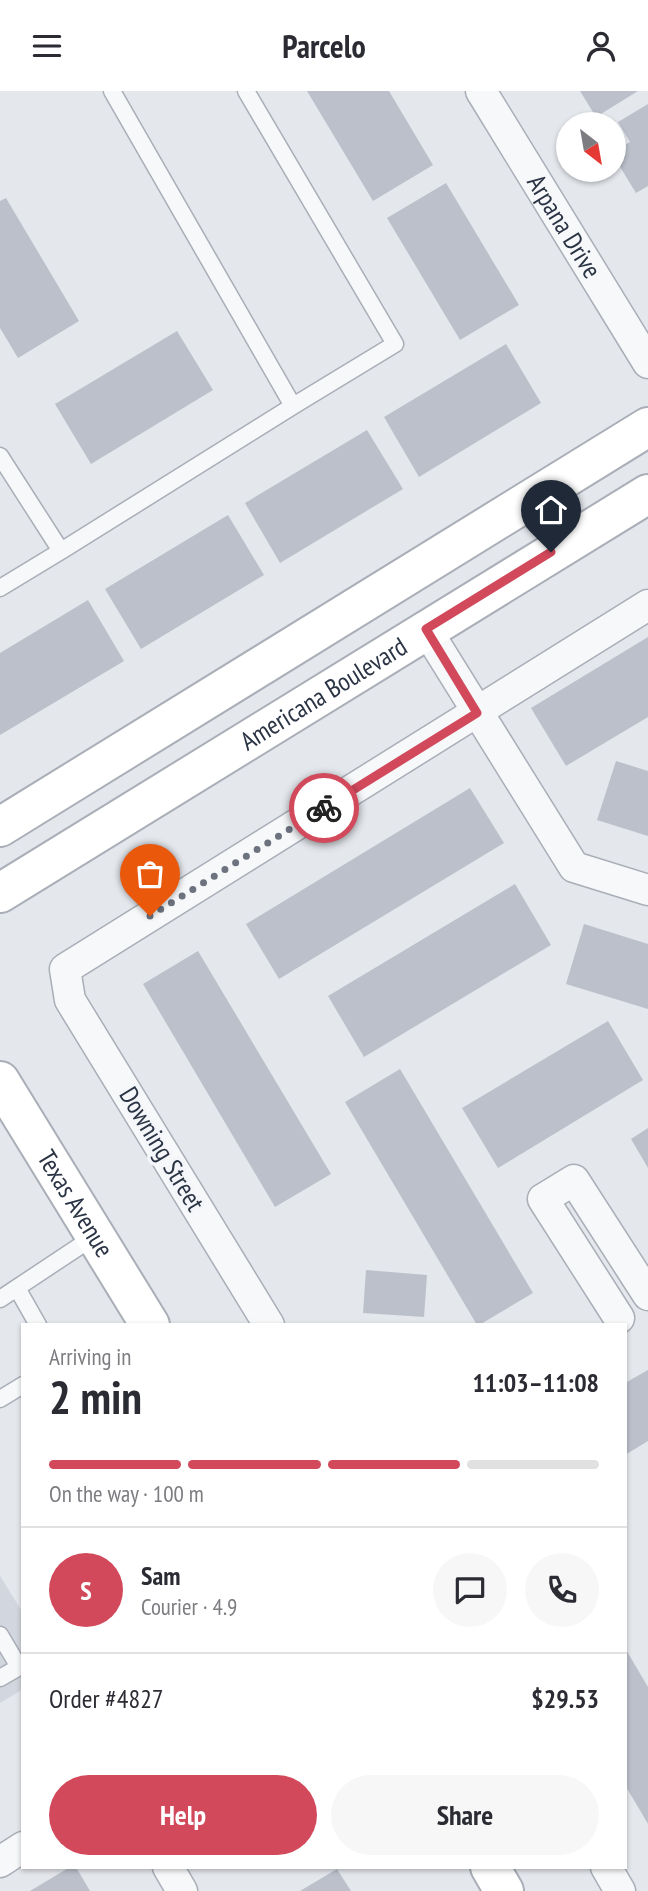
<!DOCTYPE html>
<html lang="en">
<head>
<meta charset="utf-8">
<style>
	:root { --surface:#fff; --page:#f7f7f7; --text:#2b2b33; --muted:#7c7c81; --line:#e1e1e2; --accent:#d1495b }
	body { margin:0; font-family:"PT Sans Narrow",sans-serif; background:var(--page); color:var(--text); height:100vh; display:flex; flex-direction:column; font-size:26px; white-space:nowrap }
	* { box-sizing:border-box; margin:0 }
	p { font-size:23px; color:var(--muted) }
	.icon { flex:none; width:38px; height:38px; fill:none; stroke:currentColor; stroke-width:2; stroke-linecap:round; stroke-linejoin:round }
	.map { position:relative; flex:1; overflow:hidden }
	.details { position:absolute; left:21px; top:1232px; width:606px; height:546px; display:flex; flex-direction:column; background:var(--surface); border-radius:0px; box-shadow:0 2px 5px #0004 }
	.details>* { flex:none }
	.needle { width:46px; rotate:149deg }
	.controls { position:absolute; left:556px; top:21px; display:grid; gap:14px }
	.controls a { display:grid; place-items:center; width:70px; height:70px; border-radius:50%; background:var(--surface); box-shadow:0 2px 5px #0004; font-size:35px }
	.pin { position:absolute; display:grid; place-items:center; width:60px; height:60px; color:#fff; margin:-72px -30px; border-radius:50% 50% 50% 0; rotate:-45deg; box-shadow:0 0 7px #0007 }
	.pin .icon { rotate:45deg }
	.courier { position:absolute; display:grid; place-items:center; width:70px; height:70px; margin:-35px; border:5px solid #d1495b; border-radius:50%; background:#fff; color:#222; box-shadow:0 2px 9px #0007 }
	.summary em { font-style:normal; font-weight:700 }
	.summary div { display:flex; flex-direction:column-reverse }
	.summary { display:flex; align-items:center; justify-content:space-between; height:119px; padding:0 28px }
	h1 { font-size:46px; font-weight:700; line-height:52px }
	.bar { display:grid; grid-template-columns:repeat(4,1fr); gap:10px 7px; align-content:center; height:84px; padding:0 28px }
	.bar i { height:9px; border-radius:5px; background:var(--line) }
	.bar .selected { background:var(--accent) }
	.bar p { grid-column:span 4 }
	.line { display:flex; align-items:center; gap:18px; padding:0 28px; border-top:2px solid var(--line) }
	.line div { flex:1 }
	.round { display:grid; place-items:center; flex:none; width:74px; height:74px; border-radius:37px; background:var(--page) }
	.action { display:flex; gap:14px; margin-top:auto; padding:14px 28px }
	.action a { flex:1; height:80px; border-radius:42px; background:var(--accent); color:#fff; font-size:28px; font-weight:700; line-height:80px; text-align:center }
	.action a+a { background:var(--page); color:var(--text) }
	header { display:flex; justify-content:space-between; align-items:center; height:91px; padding:0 28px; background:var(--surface); font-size:32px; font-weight:700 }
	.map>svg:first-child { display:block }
	.built { fill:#d2d6de }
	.building { fill:#bbc0ca }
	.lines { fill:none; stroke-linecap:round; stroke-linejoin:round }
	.lane-casing { stroke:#a9aeb7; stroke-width:19 }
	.street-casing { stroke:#a9aeb7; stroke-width:33 }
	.secondary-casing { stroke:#a9aeb7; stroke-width:42 }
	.lane { stroke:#f7f8fa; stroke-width:16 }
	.street { stroke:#f7f8fa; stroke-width:30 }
	.secondary { stroke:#fff; stroke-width:38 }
	.done { stroke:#6c737f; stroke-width:7; stroke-dasharray:0 12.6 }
	.route { stroke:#d1495b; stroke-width:9 }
	.labels { text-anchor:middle; stroke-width:7; stroke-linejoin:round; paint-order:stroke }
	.street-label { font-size:26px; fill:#2b3445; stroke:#f4f6f9 }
</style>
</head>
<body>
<header><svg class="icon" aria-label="menu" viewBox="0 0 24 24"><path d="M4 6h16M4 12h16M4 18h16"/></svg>Parcelo<svg class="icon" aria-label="person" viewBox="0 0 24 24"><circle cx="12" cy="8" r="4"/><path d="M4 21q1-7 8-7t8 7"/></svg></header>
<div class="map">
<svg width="648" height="1800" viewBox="0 0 648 1800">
	<rect width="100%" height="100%" fill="#e4e7ec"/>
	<path class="built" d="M0,1485L23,1522V1598L0,1612Z"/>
	<path class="building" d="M307,0H389L433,74L373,110Z
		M580,0H638L596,26Z
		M648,13V95L636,102L614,66V60L630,51L618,31Z
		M446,92L519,214L460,249L387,127Z
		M6,107L79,230L18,267L0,237V110Z
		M177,240L213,299L91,373L55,313Z
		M506,253L541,312L419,386L384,326Z
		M367,339L403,398L280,472L245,412Z
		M228,424L264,484L141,558L105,498Z
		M88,509L124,570L0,644V562Z
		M648,546V626L566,675L531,617Z
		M616,670L648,680V745L597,729Z
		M470,697L504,752L279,888L246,833Z
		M515,793L551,854L364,966L328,905Z
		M584,833L648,853V918L566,893Z
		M198,860L331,1083L275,1116L143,893Z
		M608,930L643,989L498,1077L462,1017Z
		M400,978L533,1202L479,1234H477L345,1011Z
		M648,1037V1077L631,1048Z
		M366,1179L427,1184L424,1226L363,1222Z
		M648,1279V1350L625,1364V1292Z
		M625,1557L648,1596V1733L625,1694Z
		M70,1776H76L90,1800H30Z
		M337,1778L351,1800H300Z"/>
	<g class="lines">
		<g class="lane-casing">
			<path id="lane" d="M246,0L395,253L293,315
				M0,365L61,460L293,315L112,0
				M0,497L61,460
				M17,1197L38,1234
				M0,1208L95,1145
				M0,1308L23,1294
				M0,1544L19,1576L0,1587"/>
		</g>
		<g class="street-casing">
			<g id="street">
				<path id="s1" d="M481,0L648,272"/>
				<path d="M426,538L574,776L648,799"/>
				<path d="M619,1227L543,1108L574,1089L648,1204"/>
				<path d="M269,1234L70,909L65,878L648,514"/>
				<path d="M0,1771L23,1756"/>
				<path d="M168,1776L182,1800"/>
				<path d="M606,1776L620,1800"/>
			</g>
		</g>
		<g class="secondary-casing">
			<g id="secondary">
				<path d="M0,736L648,336"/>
				<path id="s2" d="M0,802L648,403"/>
				<path id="s3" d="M0,990L150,1234"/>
				<path d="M490,1776L504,1800"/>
			</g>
		</g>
		<use href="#lane" class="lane"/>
		<use href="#street" class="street"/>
		<use href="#secondary" class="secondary"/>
	</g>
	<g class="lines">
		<path class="done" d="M150,825L324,717"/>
		<path class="route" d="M324,717L477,622L426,538L551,461"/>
	</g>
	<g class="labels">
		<g class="street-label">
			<text dy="9" stroke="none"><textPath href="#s1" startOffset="159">Arpana Drive</textPath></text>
			<text dy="9" stroke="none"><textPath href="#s2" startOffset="380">Americana Boulevard</textPath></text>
			<text transform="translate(162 1058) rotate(59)" y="9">Downing Street</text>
			<text dy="9" stroke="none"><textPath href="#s3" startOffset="144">Texas Avenue</textPath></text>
		</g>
	</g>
</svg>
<div class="controls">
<a><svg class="needle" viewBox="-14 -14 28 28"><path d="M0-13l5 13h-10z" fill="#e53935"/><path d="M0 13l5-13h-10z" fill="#7c7c81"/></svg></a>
</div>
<div class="pin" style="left:150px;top:825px;background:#ea580c"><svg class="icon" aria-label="bag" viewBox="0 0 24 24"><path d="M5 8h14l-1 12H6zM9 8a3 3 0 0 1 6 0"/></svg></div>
<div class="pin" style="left:551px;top:461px;background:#1f2937"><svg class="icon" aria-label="home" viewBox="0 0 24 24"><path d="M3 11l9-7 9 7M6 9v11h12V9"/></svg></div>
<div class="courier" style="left:324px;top:717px"><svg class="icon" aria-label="bike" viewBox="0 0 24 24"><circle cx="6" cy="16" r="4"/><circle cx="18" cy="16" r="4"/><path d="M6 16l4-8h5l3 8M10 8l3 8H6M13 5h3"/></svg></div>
<section class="details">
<div class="summary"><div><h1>2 min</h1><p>Arriving in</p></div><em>11:03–11:08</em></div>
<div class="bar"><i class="selected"></i><i class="selected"></i><i class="selected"></i><i></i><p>On the way · 100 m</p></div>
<div class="line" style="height:126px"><b class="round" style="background:var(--accent);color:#fff">S</b><div><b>Sam</b><p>Courier · 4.9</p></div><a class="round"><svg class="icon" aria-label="chat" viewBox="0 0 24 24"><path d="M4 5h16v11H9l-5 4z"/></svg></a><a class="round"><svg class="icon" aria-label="phone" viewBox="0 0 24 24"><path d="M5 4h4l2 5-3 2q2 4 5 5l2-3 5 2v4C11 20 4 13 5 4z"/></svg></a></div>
<div class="line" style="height:91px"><div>Order #4827</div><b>$29.53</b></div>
<div class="action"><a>Help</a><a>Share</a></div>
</section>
</div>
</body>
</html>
